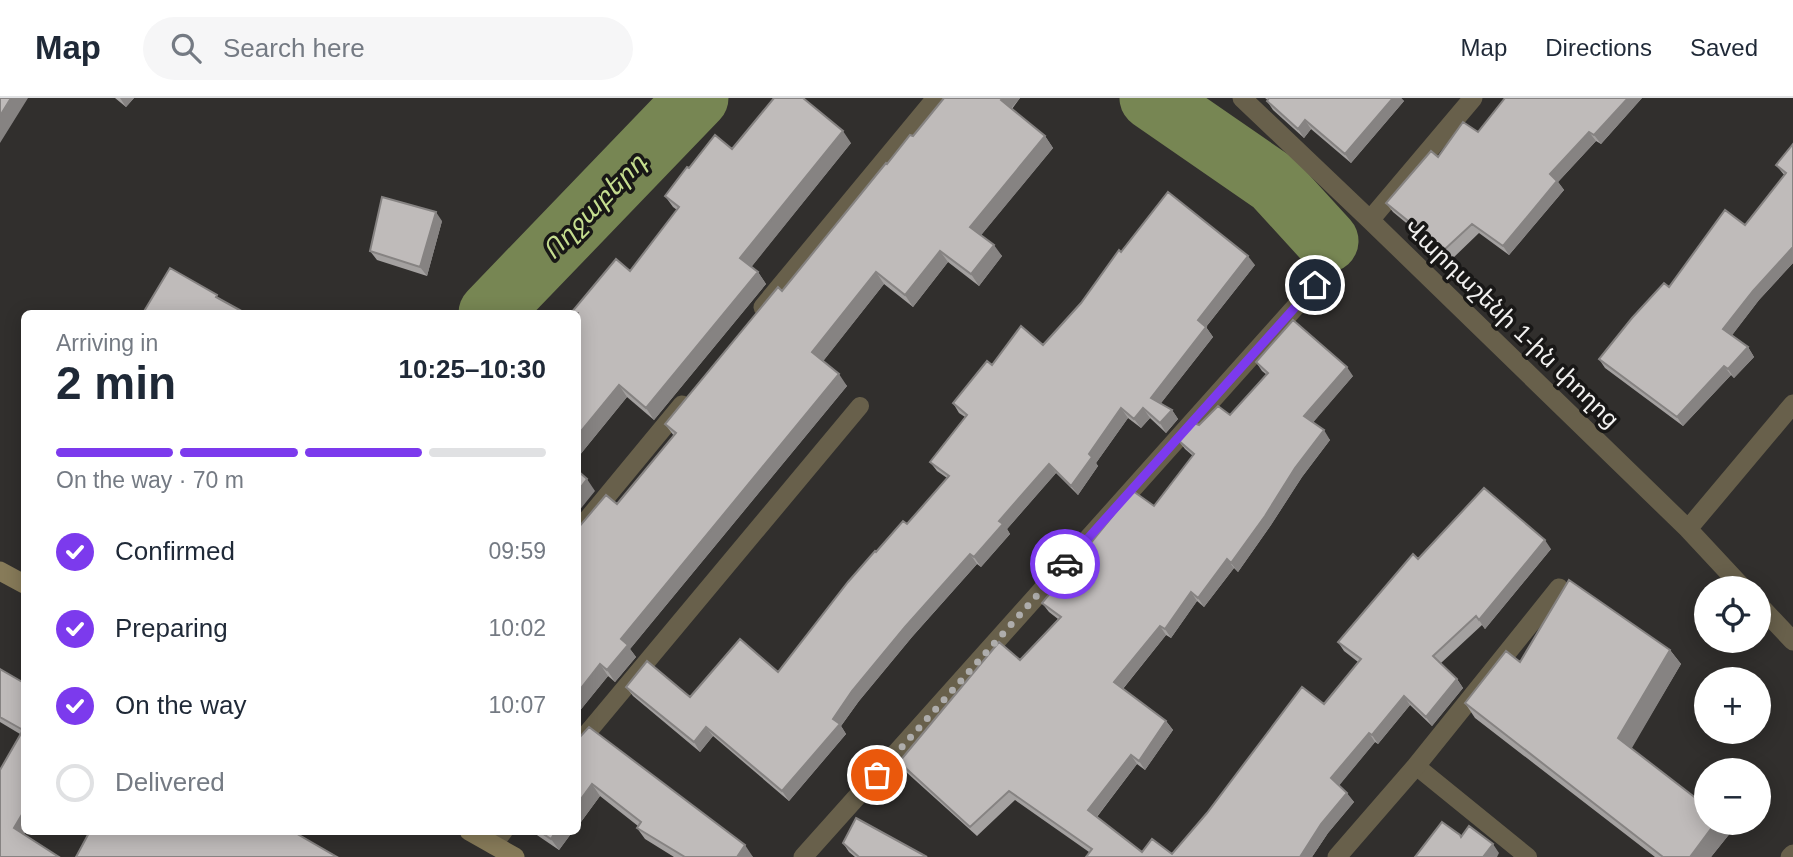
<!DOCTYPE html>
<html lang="en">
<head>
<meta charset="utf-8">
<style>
	:root { --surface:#fff; --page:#f6f6f7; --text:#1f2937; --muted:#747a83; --line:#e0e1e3; --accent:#7c3aed }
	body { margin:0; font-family:Arial,"Noto Sans Armenian",sans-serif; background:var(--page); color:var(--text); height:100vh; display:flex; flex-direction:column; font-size:26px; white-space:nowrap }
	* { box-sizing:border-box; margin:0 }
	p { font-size:23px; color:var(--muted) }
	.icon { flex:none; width:38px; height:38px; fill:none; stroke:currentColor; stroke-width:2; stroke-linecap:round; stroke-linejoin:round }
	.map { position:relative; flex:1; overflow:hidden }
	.side { position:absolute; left:21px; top:212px; width:560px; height:525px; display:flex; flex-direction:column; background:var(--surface); border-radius:10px; box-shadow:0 4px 18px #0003 }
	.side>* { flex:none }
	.controls { position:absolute; left:1694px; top:478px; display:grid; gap:14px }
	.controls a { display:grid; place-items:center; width:77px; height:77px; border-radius:50%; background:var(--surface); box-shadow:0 4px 18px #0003; font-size:35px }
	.pin { position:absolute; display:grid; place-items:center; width:60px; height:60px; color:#fff; margin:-30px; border:4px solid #fff; border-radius:50%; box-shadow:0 2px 7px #0007 }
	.courier { position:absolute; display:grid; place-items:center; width:70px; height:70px; margin:-35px; border:5px solid #7c3aed; border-radius:50%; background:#fff; color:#222; box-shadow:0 2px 9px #0007 }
	.head em { font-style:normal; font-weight:800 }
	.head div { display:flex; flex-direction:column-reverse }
	.head { display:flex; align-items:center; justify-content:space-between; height:119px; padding:0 35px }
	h1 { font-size:46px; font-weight:800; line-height:52px }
	.bar { display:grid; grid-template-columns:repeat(4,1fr); gap:10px 7px; align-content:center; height:84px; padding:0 35px }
	.bar i { height:9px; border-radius:5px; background:var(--line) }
	.bar .current { background:var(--accent) }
	.bar p { grid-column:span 4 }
	ol { padding:0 35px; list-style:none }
	li { display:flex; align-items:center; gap:21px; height:77px }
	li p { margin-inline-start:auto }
	li .icon { padding:7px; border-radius:50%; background:var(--accent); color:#fff; stroke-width:4 }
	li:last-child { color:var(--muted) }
	li i { width:38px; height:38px; border:4px solid var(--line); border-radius:50% }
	header { display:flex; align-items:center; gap:42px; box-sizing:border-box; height:98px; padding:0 35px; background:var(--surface); border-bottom:2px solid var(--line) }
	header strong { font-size:33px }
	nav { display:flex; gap:38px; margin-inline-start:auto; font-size:24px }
	.search { width:490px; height:63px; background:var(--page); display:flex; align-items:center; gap:18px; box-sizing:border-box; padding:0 24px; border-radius:38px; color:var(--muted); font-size:26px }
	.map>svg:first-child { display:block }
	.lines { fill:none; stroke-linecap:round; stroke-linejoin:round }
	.river { stroke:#778653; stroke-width:63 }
	.service { stroke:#68604b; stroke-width:18 }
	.minor { stroke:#68604b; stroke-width:19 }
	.secondary { stroke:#877b59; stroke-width:19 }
	.wall { fill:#a4a1a0 }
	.shaded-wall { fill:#868382 }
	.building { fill:#bfbbba; stroke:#868382; stroke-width:2 }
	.done { stroke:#aeadac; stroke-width:7; stroke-dasharray:0 12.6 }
	.route { stroke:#7c3aed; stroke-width:9 }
	.labels { text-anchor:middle; stroke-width:7; stroke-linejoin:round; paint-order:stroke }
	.street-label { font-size:24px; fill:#f2f1f0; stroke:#181716 }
	.water-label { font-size:26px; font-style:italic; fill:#c5dd8f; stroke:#181716 }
</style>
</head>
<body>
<header>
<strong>Map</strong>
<div class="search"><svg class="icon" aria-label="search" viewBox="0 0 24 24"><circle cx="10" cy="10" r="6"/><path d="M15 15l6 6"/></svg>Search here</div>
<nav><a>Map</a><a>Directions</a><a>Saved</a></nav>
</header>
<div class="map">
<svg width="1793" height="759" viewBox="0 0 1793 759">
	<rect width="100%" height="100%" fill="#312f2d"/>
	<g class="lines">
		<path class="river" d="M1151,0L1274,85L1327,143
			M490,215L697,0"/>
		<path class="service" d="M578,646L860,308
			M1416,668L1528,759
			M493,747L504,733"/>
		<path class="minor" d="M1242,0L1370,122L1688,431L1743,490
			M1370,122L1473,0
			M763,209L936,0
			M1688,431L1793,306
			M578,433L682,307
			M1759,507L1793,543
			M803,759L1315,187
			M1337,759L1416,668L1559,490
			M1790,759L1793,756"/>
		<path class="secondary" d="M0,473L24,486
			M469,733L515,759"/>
	</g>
	<path class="wall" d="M115,0H134L126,9Z
		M944,0H1020L1012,11L1045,38L1053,50L981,137L1002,158L979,188L948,164L913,209L884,186L823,263L847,288L630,551L636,559L615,584L608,578L578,615V430L617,406L674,338L665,326L782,193L887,66L913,38Z
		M1265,0H1401L1404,3L1351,65L1311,31L1304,40L1273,12L1267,3L1268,2Z
		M1642,0L1601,46L1596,43L1558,84L1564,92L1509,157L1479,135L1451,162L1393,114L1386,105L1438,59L1478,34Z
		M851,45L751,169L758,174L766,186L654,322L627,299L579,358L581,361L578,365V215L630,173L677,112L673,109L665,98L689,70L732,51Z
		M1793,46V165L1759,202L1732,237L1748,249L1754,259L1734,280L1731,277L1683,328L1605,270L1599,261L1669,189L1745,127L1785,78L1776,67Z
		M442,123L427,178L377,162L370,153Z
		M1121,154L1255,167L1206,229L1213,239L1161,305L1172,312L1178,321L1166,335L1150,320L1141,330L1128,320L1096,365L1098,368L1078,397L1056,375L1007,431L1010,436L981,469L977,466L912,539L859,603L841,628L846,636L789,703L713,638L700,654L633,598L626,589L690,599L778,574L876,454L907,426L947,380L937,373L930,364L965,319L959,315L953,305L992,267L1043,247L1081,205Z
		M1256,264L1353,278L1313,324L1330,342L1302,379L1271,427L1238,474L1234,470L1204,509L1197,503L1171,540L1166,537L1123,591L1166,623L1173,632L1145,672L1137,666L1097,719L1142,754L1172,756L1324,606L1358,564L1344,553L1338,544L1418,461L1551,451L1485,531L1482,527L1441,565L1457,581L1463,590L1432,628L1410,607L1378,646L1375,644L1339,687L1354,704L1328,735L1312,759L1089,754L1015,702L977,738L905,673L899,664L1020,562L1058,521L1049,514L1042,505L1154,408L1193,358L1185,351L1178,342L1199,327L1230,317L1267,277L1262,273Z
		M1670,552L1681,566L1631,650L1706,724H1724L1731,734L1711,759H1655L1475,620L1465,605L1520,564Z
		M0,571L24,585V733H26L24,736L0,759L20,636L0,624Z
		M578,641L753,759H674L645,741L637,730L638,728L600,698L578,728Z
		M531,733H573L559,752Z
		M843,745L927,759H855L849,754Z"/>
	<path class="shaded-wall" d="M11,0H28L0,45V18Z
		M120,0H134L126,9Z
		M1003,0H1020L1009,13L1001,2Z
		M1393,0H1401L1404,3L1351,65L1345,56Z
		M1628,0H1642L1601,46L1594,37Z
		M1305,22L1311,31L1304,40L1298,31Z
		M843,33L851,45L749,172L740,160Z
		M1589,34L1596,43L1558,84L1564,92L1509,157L1503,148L1550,76Z
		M1045,38L1053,50L978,141L970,129Z
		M436,114L442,123L427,178L420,169Z
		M994,147L1002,158L979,188L971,176Z
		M1793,149V165L1759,202L1730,240L1723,231L1753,193Z
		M940,153L948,164L913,209L905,197Z
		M1248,158L1255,167L1206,229L1213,239L1158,309L1151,300L1198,222Z
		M758,174L766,186L654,322L646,310Z
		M876,174L884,186L821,266L812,254Z
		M1748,249L1754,259L1734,280L1728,271Z
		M1724,268L1731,277L1683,328L1677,319Z
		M1347,269L1353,278L1311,327L1304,318Z
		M839,276L847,288L630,551L636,559L615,584L607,572L621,541Z
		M619,287L627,299L579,358L581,361L578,365V337Z
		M1121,310L1128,320L1096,365L1098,368L1078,397L1071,388L1089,356Z
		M1143,310L1150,320L1141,330L1134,321Z
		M1172,312L1178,321L1166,335L1160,325Z
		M1324,332L1330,342L1302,379L1271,427L1238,474L1231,465L1295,370Z
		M1049,366L1056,375L1007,431L1010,436L981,469L974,459L999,423Z
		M587,381L595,393L578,414V393Z
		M1545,442L1551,451L1485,531L1479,522Z
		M970,456L977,466L912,539L859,603L841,628L846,636L789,703L782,693L852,593L905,529Z
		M1227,461L1234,470L1204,509L1198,500Z
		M1191,494L1197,503L1171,540L1165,531Z
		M1160,528L1166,537L1121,593L1114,584Z
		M1670,552L1681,566L1629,655L1618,640Z
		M600,566L608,578L578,615V594Z
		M1457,581L1463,590L1432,628L1426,619Z
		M1404,598L1410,607L1378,646L1372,637Z
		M1166,623L1173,632L1145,672L1139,663Z
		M706,629L713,638L700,654L694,644Z
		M1369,635L1375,644L1338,689L1331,680Z
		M1131,657L1137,666L1095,721L1088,712Z
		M592,686L600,698L578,728V705Z
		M1347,695L1354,704L1328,735L1312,759H1300L1321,726Z
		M24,713V733H26L21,741L14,730Z
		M1716,724H1724L1731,734L1711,759H1690Z
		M556,733H573L559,752L551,741Z
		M1493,746L1499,755L1497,759H1483Z
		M745,747L753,759H737Z"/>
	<path class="building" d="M0,0H11L0,18Z
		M774,0H803L843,33L740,160L758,174L646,310L619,287L578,337V215H571L616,161L630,173L679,109L665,98L687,69L689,70L715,37L732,51Z
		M944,0H1003L1001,2L1045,38L970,129L994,147L971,176L940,153L905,197L876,174L812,254L839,276L621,541L628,547L607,572L600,566L578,594V430L606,397L617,406L676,335L665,326L778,189L782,193L886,65L887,66L910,37L913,38Z
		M1269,0H1393L1345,56L1305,22L1298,31L1267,3Z
		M1505,0H1628L1594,37L1589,34L1550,76L1557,83L1503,148L1472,126L1444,152L1386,105L1431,53L1438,59L1463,24L1478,34Z
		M1793,46V149L1753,193L1723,231L1748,249L1728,271L1724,268L1677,319L1599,261L1632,220L1664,185L1669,189L1725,112L1745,127L1786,75L1776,67Z
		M1168,94L1248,158L1198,222L1206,229L1151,300L1172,312L1160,325L1143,310L1134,321L1121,310L1089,356L1092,359L1071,388L1049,366L999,423L1003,426L974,459L970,456L905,529L852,593L833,621L840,626L782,693L706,629L694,644L626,589L647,563L690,599L740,541L778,574L848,484L875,453L876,454L903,423L907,426L949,378L930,364L967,317L953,305L987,263L992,267L1021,228L1043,247L1081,205L1119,152L1121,154Z
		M382,99L436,114L420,169L370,153Z
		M170,170L217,197L216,199L245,215H143Z
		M1293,222L1347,269L1304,318L1324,332L1295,370L1265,418L1231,465L1227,461L1198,500L1191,494L1165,531L1160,528L1114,584L1166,623L1139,663L1131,657L1088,712L1142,754L1152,741L1172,756L1207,715L1302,589L1324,606L1361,561L1338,544L1413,456L1418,461L1484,390L1545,442L1479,522L1476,518L1433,558L1457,581L1426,619L1404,598L1372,637L1369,635L1331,680L1347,695L1321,726L1300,759H1086L1092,751L1009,693L970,729L899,664L999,544L1020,562L1061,519L1042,505L1133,393L1154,408L1194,356L1178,342L1194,325L1199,327L1218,308L1230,317L1268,275L1256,264Z
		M578,373L587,381L578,393Z
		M1569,482L1670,552L1618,640L1706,708V724H1716L1690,759H1663L1465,605L1506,553L1520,564Z
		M0,571L24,585V713L14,730L59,759H0V672L23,632L0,619Z
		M589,629L745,747L737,759H685L637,730L641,724L592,686L578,705V641Z
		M856,720L927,759H859L843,745Z
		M1442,724L1460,737L1461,739L1469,728L1493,746L1483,759H1415Z
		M90,733H292L337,759H76Z
		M539,733H556L551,741Z"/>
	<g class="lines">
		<path class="done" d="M877,677L1065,466"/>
		<path class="route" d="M1065,466L1315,187"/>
	</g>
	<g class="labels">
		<g class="street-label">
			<text transform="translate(1512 225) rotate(44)" y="8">Վարդաշենի 1-ին փողոց</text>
		</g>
		<g class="water-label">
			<text transform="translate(594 108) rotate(-46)" y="9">Ողջաբերդ</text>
		</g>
	</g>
</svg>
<div class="controls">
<a><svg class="icon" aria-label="locate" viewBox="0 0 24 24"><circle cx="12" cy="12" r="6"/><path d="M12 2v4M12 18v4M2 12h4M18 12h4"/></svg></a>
<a>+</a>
<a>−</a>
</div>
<div class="pin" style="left:877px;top:677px;background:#ea580c"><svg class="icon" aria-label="bag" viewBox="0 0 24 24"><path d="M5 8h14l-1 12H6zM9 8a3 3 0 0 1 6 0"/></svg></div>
<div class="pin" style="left:1315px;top:187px;background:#1f2937"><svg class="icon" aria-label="home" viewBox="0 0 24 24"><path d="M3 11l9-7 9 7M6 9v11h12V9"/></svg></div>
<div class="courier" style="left:1065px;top:466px"><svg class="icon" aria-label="car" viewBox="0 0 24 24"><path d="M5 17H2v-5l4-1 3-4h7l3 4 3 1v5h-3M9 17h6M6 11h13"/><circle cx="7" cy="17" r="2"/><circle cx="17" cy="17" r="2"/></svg></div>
<section class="side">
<div class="head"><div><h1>2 min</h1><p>Arriving in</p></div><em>10:25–10:30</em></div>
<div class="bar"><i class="current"></i><i class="current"></i><i class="current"></i><i></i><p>On the way · 70 m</p></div>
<ol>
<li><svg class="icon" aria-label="check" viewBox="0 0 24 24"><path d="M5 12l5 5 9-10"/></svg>Confirmed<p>09:59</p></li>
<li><svg class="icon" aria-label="check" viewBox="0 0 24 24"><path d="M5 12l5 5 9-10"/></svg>Preparing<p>10:02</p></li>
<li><svg class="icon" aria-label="check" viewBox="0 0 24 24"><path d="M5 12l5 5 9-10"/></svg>On the way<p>10:07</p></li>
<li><i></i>Delivered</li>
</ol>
</section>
</div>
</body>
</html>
